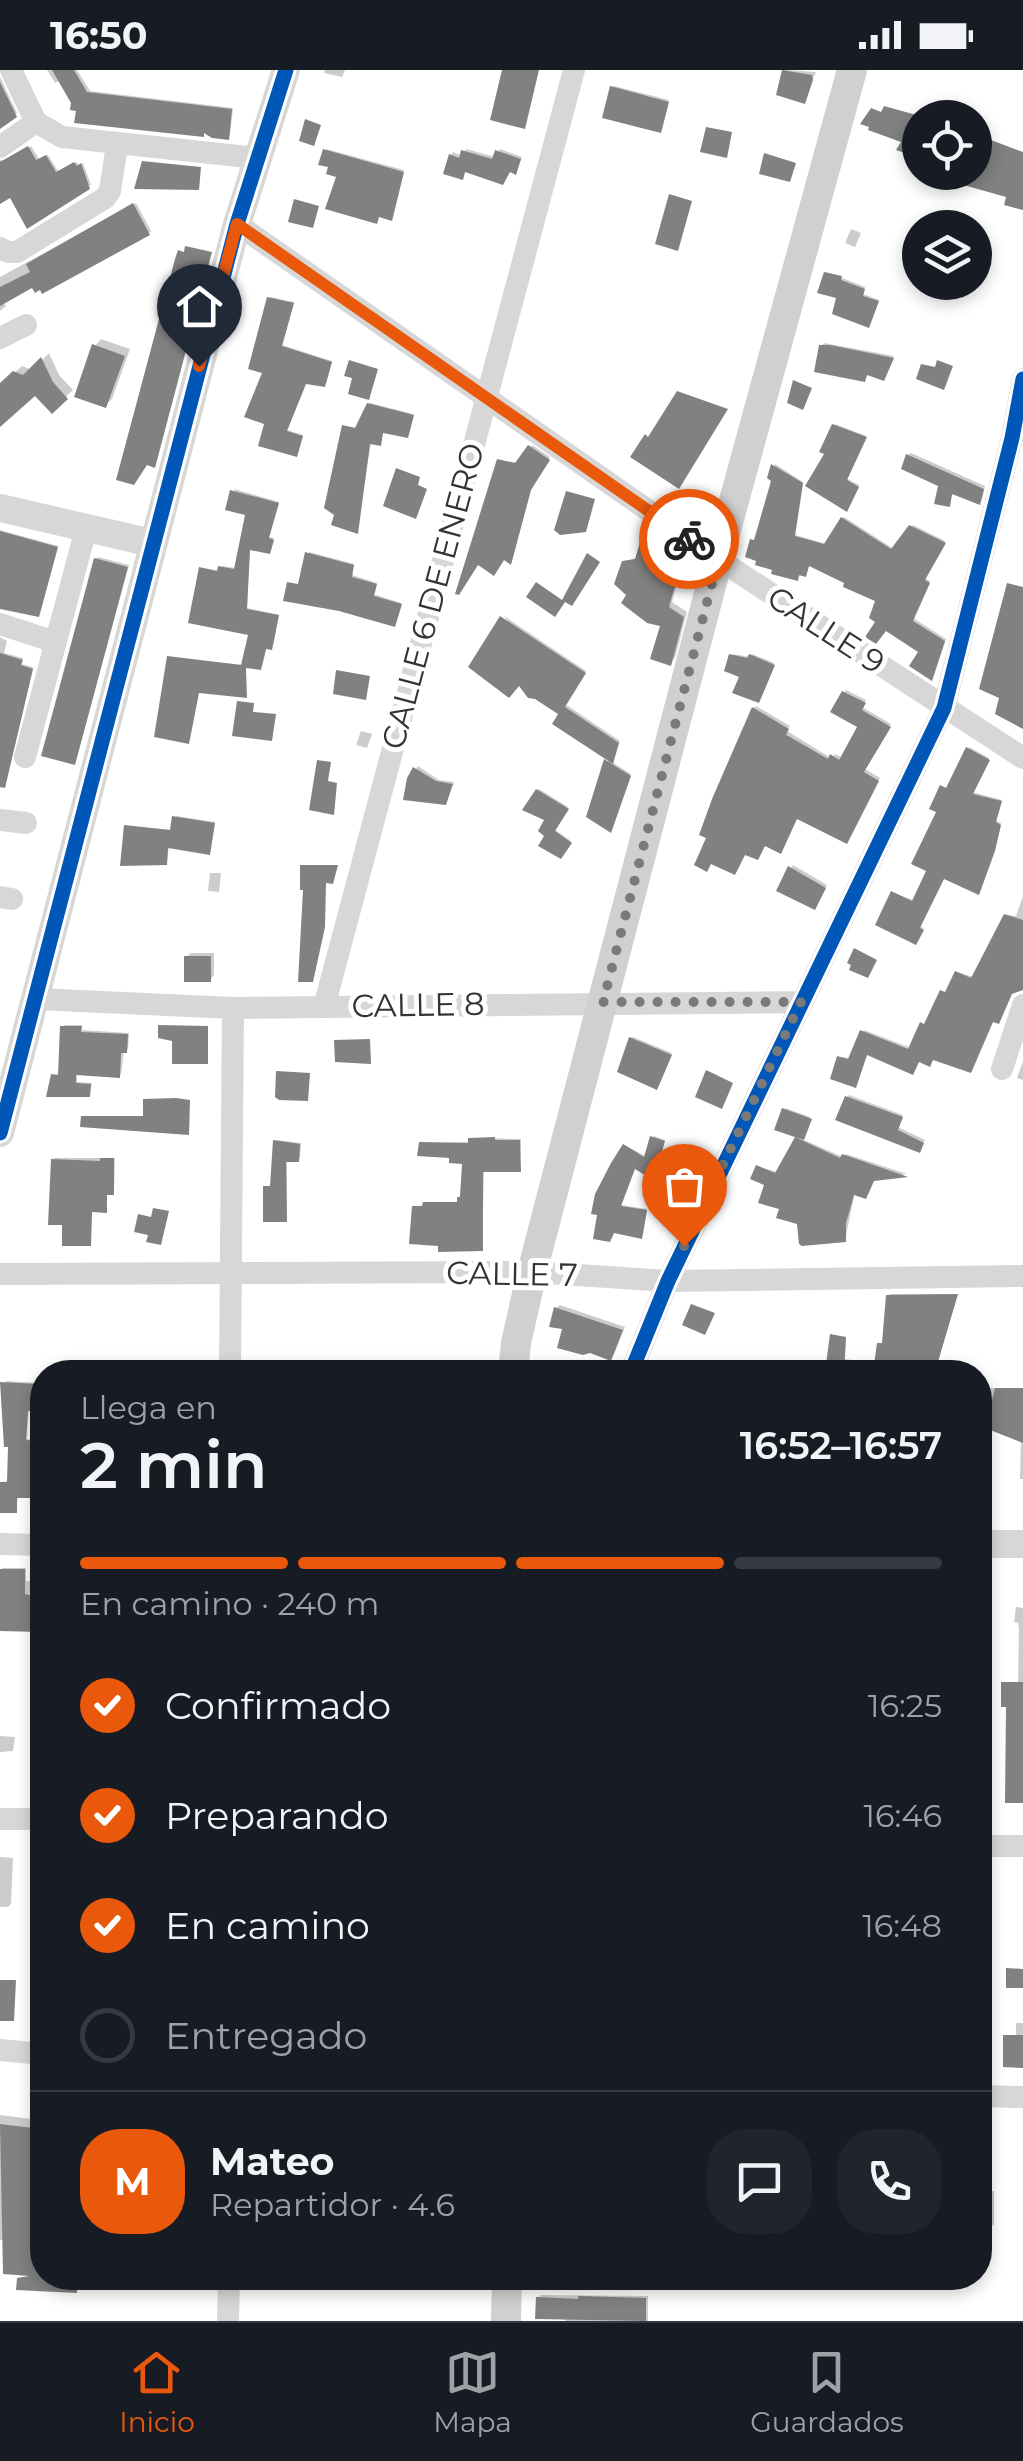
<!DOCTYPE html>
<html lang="es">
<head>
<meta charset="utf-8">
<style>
	:root { --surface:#171b24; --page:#20242c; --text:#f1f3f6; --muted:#9ea1a6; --line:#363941; --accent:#ea580c }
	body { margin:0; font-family:Montserrat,sans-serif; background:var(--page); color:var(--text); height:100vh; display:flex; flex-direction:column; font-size:38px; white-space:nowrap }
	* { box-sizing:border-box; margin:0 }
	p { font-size:32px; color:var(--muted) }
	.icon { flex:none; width:55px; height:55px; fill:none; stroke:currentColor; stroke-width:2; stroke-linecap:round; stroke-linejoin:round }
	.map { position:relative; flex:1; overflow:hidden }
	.panel { position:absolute; left:30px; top:1290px; width:962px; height:930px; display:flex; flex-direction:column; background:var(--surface); border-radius:40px; box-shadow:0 5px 15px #0003 }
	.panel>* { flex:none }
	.controls { position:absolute; left:902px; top:30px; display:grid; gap:20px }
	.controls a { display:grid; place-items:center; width:90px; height:90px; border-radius:50%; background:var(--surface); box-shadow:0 5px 15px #0003; font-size:50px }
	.pin { position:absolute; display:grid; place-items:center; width:85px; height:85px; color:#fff; margin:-102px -42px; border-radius:50% 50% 50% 0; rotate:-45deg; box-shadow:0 0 10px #0007 }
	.pin .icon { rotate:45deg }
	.courier { position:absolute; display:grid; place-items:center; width:100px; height:100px; margin:-50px; border:8px solid #ea580c; border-radius:50%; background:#fff; color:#222; box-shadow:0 2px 12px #0007 }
	.overview em { font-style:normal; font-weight:600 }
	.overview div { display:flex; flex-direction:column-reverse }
	.overview { display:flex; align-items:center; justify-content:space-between; height:170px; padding:0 50px }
	h1 { font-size:65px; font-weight:600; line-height:75px }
	.bar { display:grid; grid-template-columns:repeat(4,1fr); gap:15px 10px; align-content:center; height:120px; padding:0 50px }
	.bar i { height:12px; border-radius:8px; background:var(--line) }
	.bar .active { background:var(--accent) }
	.bar p { grid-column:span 4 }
	.line { display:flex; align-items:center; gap:25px; padding:0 50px; border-top:2px solid var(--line) }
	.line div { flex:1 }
	.round { display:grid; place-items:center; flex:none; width:105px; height:105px; border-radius:40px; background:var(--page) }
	ol { padding:0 50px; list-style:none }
	li { display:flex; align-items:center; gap:30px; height:110px }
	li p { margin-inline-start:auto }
	li .icon { padding:10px; border-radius:50%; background:var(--accent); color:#fff; stroke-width:4 }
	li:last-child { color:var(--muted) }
	li i { width:55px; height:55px; border:5px solid var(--line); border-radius:50% }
	.status { display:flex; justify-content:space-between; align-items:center; height:70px; padding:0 50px; background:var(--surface); direction:ltr }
	.status svg { height:28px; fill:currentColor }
	.tab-bar { display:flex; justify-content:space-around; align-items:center; height:140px; border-top:2px solid var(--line); background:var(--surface); font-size:28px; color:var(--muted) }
	.tab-bar a { display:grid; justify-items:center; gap:5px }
	.tab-bar .active { color:var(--accent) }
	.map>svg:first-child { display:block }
	.shadow { fill:#0003 }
	.building { fill:#818181 }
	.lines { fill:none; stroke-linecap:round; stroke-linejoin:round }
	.minor { stroke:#d7d7d7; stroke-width:22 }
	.tertiary { stroke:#d7d7d7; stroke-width:28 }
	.secondary { stroke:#d0d0d0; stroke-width:30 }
	.cycleway-casing { stroke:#fff; stroke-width:21 }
	.cycleway { stroke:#0057b8; stroke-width:15 }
	.done { stroke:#7a7a7a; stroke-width:10; stroke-dasharray:0 18 }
	.route { stroke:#ea580c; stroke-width:12 }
	.labels { text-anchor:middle; stroke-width:10; stroke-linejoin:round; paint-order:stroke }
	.street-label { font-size:32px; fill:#333; stroke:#fff }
</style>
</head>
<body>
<div class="status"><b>16:50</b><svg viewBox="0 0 49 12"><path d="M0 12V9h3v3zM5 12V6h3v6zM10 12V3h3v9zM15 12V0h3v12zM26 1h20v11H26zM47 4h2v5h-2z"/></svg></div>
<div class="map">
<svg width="1023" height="2251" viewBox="0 0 1023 2251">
	<rect width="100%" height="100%" fill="#fff"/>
	<path class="shadow" d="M47,0H77L90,21L233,38L230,65L206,61L203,65L79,39L61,10L55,13Z
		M325,0H345L342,7L324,3Z
		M785,0L816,2L804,31L779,23Z
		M0,7L17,43L0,56Z
		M614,16L669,30L662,59L612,17Z
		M31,76L39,89L48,85L58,101L77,92L79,96L83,93L91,115L11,125L0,131V90L6,91Z
		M326,79L404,100L393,147L340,105L331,95Z
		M466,79L495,87L500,79L522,87L516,102L466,100L462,107L451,85L453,82L462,86Z
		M136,133L151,161L149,163L33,215L3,232L6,236L0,241V207Z
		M851,159L861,163L855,177L845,173Z
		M827,202L865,217L863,224L879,230L870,254L839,226Z
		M953,212H969L963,228L950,223Z
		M270,227L294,232L282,275L332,291L326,313L306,311L287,360L303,365L298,383L267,353L265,301Z
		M101,269L130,279L112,329L105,335L95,276Z
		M824,273L894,286L886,305L868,303L865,310L822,276Z
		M49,283L59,305L73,320L52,340L35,323L0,353V316L22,296L32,300Z
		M370,333L413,344L409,364L383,360L371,372L357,461L336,444L344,356L358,358Z
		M835,354L866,366L846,408L859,415L847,438L828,383Z
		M532,375L550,387L532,416L511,492L499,390L519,393Z
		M911,383L985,416L982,430L979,432L954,421L949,434L941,414L908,385Z
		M775,394L803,412L795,465L827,474L844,447L894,479L913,455L945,471L924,508L930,511L913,548L946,569L933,607L922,581L878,551V529L810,494L799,507L753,470L757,469L773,409L770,407Z
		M234,419L279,432L268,467L274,468L271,480L250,477L247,538L279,545L273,576H267L262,596L246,595V626L169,587L244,595L251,563L201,498L220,501L222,496L236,498L248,444Z
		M651,453L687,479L672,532L687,542L675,588L670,593L663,555L629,524L624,493L639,486Z
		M0,460L58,476L40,543L0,537Z
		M309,482L354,494L352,505L377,513L373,524L401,533L396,552L290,514H301Z
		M98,487L129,495L76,690L96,489Z
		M504,546L586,601L565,634L620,671L612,692L631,704L612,759L589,746L609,688L561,643Z
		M0,567L7,571L4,583L23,588L21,594L33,597L12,687L0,686Z
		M733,584L750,587L752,584L774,593L759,629L742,606Z
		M846,620L866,630L862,637L891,654L865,699L880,708L849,768L797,746L766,774L709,766L714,730L754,638L756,636L790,656L787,661L831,688L835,684L843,688L861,656L844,622Z
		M361,661L372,664L367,678L356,675Z
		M969,677L989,688L972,722L1002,730L996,751L1001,753L995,777L944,806L920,856L924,858L916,872L893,823L913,830L930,799L942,717L948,718Z
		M418,696L439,710L454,712L445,732L409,709Z
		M539,719L568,737L554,759L571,771L560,786L548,766V749L526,739Z
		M176,746L215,752L210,781L169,776L167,791L127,756L173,760Z
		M793,795L827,815L817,835L779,820Z
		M210,803H221L219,822L208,821Z
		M1023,826V908L993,949L934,987L920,989L867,983L857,1013L840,987L851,988L864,960L911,978L942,922H948L957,902L974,907L1006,845L1016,846Z
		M191,883H214V905L210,910L186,887Z
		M64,955H82V960L129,963L128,979L124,981L121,1004L77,1003V1012L92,1013L89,1025L53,1005L60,1004Z
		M633,967L672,983L658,1015L631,968Z
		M1023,992V1010L1017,1008Z
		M849,1025L903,1045L898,1057L925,1070L921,1078L847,1027Z
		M785,1038L810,1047L802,1069L843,1087L846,1084L907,1104L874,1109L855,1122L845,1170L799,1153L782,1138L758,1097L778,1102L800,1065Z
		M654,1066L665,1070L658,1094L663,1096L657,1107L635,1096L621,1135L647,1139L643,1165L614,1160L625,1075L647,1087Z
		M472,1068L521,1069L520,1099L484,1100L482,1178L415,1137L425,1135L426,1132H459L464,1092L421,1073L470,1072Z
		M276,1070L301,1073L300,1088L287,1089V1148L266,1117L272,1115Z
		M54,1088H115L114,1121L107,1122L106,1140H92L90,1174Z
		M890,1224H957L935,1302H825L833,1266L846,1267L845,1289L877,1294L880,1274L885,1273Z
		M560,1235L625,1257L614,1284L610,1288L565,1257L556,1238Z
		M99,1296V1302H55L57,1297Z
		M417,1297L460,1298V1302H415Z
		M6,1311L42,1313V1338H29L27,1369L38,1370V1400H42V1426L18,1425L16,1441L0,1440V1412L10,1411L11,1375Z
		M980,1318H1023V1339L980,1331Z
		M1023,1366V1409H1020L1021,1367Z
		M2,1498H26V1511H42V1552L38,1559H0Z
		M1016,1537L1023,1538V1731L1005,1612H1018L1019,1558L1018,1553L1014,1552Z
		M0,1666L15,1667L13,1681L0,1682Z
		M0,1787L13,1788L11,1834L8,1837H0Z
		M1016,1953H1023V1995L1007,1965H1016Z
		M42,2024V2208H84L76,2221L44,2219L5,2170H0V2045L40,2050Z
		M980,2070L984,2121H994V2155L980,2158Z
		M934,2208H963V2211L935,2212Z
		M541,2225L648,2226V2251H566L538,2228Z"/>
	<path class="building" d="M52,0H74L87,22L232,39L229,70L212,68L204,63V67L74,53L76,41L70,40L71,33Z
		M502,0H539L525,59L490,50Z
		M782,0L812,5L813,10L805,34L776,25Z
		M0,12L17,47L0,59Z
		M610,16L669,32L661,63L602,48Z
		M884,36L920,46V88L896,80L901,72L868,60L869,57L860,54L871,38L881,42Z
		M305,49L321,55L314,76L299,71Z
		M706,57L732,62L727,88L700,82Z
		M975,64L1023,82V140L1004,135L1006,127L935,107V102H975Z
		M28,76L36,90L46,85L56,102L74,92L77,96L81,93L90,119L27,159L10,128L0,134V92Z
		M323,79L404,102L392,151L379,147L377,154L325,139L336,107L326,104L328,97L318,95Z
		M461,80L492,89L495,80L521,89L516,105L510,102L503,115L465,102L463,110L443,104L449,84L459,88Z
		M764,83L796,93L790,112L759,104Z
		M142,91L201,97L199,120L134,119Z
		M669,124L692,131L678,181L655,174Z
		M294,129L319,136L313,158L288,152Z
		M133,133L150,165L42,224L40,220L35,223L32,218L0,236V217L30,202L26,194Z
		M185,176L212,182L155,398L147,395L134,415L116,410L175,189L178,180L184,182Z
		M824,202L842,206L841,210L865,219L863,226L879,231L869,258L832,244L836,228L817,223Z
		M267,227L294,233L282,276L332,292L325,317L306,314L287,361L303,366L297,387L258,376L264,354L244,347L262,303L248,299Z
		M92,274L125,286L106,338L74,327Z
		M819,275H830L894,288L884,311L867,305L865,312L814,302Z
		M41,287L53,312L68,329L52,344L35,326L0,357V313L13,301L23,305Z
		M349,290L378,299L369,330L348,324L352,308L344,306Z
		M937,290L953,296L944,320L916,309L921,294L935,297Z
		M793,310L812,318L803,340L787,333Z
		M677,321L728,339L679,419L630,387L645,364L648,367Z
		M367,333L414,345L408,368L383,363L381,376L370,374L358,464L331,455L334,445L324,438L342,355L355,358Z
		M832,354L867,367L847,410L859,417L847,442L805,416L824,384L819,382Z
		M528,375L550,390L531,420L511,495L504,490L494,506L478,495L459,525L455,524L497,389L515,393Z
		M906,384L984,419L980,435L952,424L950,437L934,434L938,416L901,399Z
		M771,394L803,413L795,466L824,474L841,447L891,479L909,455L946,473L925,510L930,513L913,551L945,571L932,611L909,596L918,582L886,561L876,574L865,567L875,552L869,548L875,531L843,517L844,513L809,496L806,507L799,505L798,511L771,504L772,500L755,495L756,491L745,487L750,469L754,470L771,411L767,408Z
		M396,398L420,407L418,415L427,419L416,449L383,436Z
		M230,420L279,433L269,468L274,470L270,484L250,480L247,539L279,545L272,580L266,579L261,600L246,598L247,628L199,623L189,674L154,667L167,586L241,595L248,565L188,553L199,497L217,501L218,496L234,499L245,445L225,440Z
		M566,421L595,429L586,462L560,465L554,460Z
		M645,456L684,484L669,537L684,547L671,596L650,589L660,556L647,553L621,533L626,525L614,514L622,491L635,489Z
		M0,461L58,477L39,547L0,539Z
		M305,482L354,495L352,507L377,514L374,526L402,534L395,557L339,541L283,531L287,512L298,514Z
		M587,483L600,492L572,536L565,532L555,547L526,527L536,512L562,530Z
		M94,488L128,497L75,695L41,686Z
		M1007,513L1023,517V659L995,644L999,628L979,619Z
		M500,546L586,603L565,637L619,673L613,694L552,654L558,644L535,629L528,628L519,616L509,628L468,597Z
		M0,583L23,590L21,595L33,599L5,718L0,717Z
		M729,584L747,588L749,584L775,595L759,633L732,623L739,607L724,601Z
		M336,600L370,606L366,630L333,624Z
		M842,621L866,633L862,640L891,657L864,702L879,711L847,774L797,749L781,784L765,776L758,790L745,785L735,805L711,794L707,802L694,795L706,768L699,765L712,729L752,637L789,659L786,665L790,667L828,689L830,684L839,690L857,657L830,642Z
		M237,631L254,633L253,642L276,644L272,671L232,666Z
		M966,677L990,690L973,724L1002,731L996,752L1001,755L995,781L979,825L944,809L920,858L924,860L916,875L875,855L891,821L912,831L926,801L911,794L936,742L929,739L940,715L946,718Z
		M604,689L631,706L611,763L586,747Z
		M317,690L331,692L328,711L337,713L334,745L309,740Z
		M413,697L436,711L453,714L446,735L403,730L407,708Z
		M536,719L569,739L555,761L572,773L561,789L538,776L544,766L538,761L544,750L522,740Z
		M172,746L215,753L210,785L168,778L167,795L120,796L124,755L170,760Z
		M300,795H338L333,814L326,813L325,857L313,912H298L303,820H300Z
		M788,796L826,818L815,840L776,821Z
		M1004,844L1023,850V920L1012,924L999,954L993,952L971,1003L933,990L930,997L919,992L913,1005L867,985L856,1018L830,1009L837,986L848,989L860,960L908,979L920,952L924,954L940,920L945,922L955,901L971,908Z
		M854,878L877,890L868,908L849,900L851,895L847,893Z
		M184,886H211V912H184Z
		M158,955L208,956V994H172V971L158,968Z
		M60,956H82L81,962L128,964L127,983H121L120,1008L76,1005V1013L91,1014L90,1027H46L51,1004L58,1005Z
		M629,967L672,985L657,1020L617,1002Z
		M370,969L371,994L335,992L334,970Z
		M706,1000L733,1013L722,1039L695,1027Z
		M276,1001L310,1003L308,1031L279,1030L275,1027Z
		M845,1026L903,1047L898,1060L924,1073L920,1083L835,1050Z
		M176,1028L190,1030L189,1065L80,1057L81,1046H143V1029Z
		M782,1038L812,1049L804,1070L774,1060Z
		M650,1066L665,1071L658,1095L664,1098L656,1112L635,1099L621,1136L647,1140L642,1169L614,1163L610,1172L593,1169L597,1145L591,1144L595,1124L611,1093L623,1074L644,1087Z
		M495,1067V1070H520L521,1102H483V1181L438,1182V1176L409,1174L412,1136H422L423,1132H457V1127H460L462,1094L449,1093V1088L417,1086L419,1072L468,1073V1068Z
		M795,1067L840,1088L842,1084L908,1107L874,1111L866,1129L854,1125L846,1153V1172L802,1176L799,1174L797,1154L776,1148L779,1139L758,1133L764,1115L750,1109L756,1095L775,1103Z
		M273,1070L300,1074L299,1092H286L287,1152H263V1116H270Z
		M100,1088H114V1125H107V1143L92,1142L91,1176H62V1155H48L51,1089L100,1091Z
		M153,1138L169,1141L161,1175L146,1172L148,1165L134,1162L138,1144L151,1147Z
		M958,1224L935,1302H873L877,1273H882L886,1225Z
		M691,1234L715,1243L705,1265L682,1255Z
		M554,1237L623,1260L611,1291L590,1283L583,1285L557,1278L562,1259L549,1257Z
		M830,1264L846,1267L844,1302H825Z
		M0,1312L38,1314L36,1341H28L26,1370L37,1371V1401H42V1428H17V1443H0V1412H7L8,1377H4Z
		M995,1318H1023V1373L985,1358Z
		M0,1499H25V1524L39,1528V1562L0,1561Z
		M1001,1612H1023V1733H1005L1006,1637H1001Z
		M1006,1898L1023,1899V1918H1006Z
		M0,1910H16L14,1951H0Z
		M1003,1965H1023V1998L1003,1997Z
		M0,2054L33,2058L34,2116H42V2208H77V2223L16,2220L17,2208L29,2206L3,2204Z
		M578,2226L646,2228V2251L535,2249L536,2227L578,2229Z"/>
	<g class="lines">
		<path class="minor" d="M11,0L36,52L62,67L257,88
			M0,77L36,52
			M237,154L718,489L1023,688
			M0,178L8,182H17L105,128L110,121L117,75
			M0,268L26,255
			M0,554L55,572
			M25,687L86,459
			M0,750L26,753
			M0,827L12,829
			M36,929L233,938L801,932
			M324,937L574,0
			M1002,999L1023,935
			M0,1204L532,1202L668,1211L1023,1206
			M230,1302L233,938
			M631,1302L668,1211L944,638L1012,368L1023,309
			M0,1474L42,1475
			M0,1749H42
			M980,1776H1023
			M0,1980L42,1984
			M980,2026L1023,2027
			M228,2251L229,2208"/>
		<path class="tertiary" d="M0,438L152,473
			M0,1063L237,154L286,0
			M980,1474H1023"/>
		<path class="secondary" d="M513,1302L516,1273L532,1202L718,489L852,0
			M506,2251L507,2208"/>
		<g class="cycleway-casing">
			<path id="cycleway" d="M0,1063L237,154L286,0
				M631,1302L668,1211L944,638L1012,368L1023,309"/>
		</g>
		<use href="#cycleway" class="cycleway"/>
	</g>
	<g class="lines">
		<path class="done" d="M684,1176L801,932H603L718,490L689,469"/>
		<path class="route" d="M199,296L237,154L689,469"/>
	</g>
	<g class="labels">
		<g class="street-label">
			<text transform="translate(433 526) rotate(-75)" y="11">CALLE 6 DE ENERO</text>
			<text transform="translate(826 560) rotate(33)" y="11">CALLE 9</text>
			<text transform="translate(418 935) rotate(-1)" y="11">CALLE 8</text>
			<text transform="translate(512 1204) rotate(1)" y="11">CALLE 7</text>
		</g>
	</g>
</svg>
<div class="controls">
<a><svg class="icon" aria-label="locate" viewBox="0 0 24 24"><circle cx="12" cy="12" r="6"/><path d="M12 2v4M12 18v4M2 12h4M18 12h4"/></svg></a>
<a><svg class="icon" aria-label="layers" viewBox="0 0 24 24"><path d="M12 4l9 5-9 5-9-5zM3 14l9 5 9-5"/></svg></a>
</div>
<div class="pin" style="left:684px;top:1176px;background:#ea580c"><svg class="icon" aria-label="bag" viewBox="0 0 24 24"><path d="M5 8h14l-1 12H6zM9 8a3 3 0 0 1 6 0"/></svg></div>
<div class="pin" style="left:199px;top:296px;background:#1f2937"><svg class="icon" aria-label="home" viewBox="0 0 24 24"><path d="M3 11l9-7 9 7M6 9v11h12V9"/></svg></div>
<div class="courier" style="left:689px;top:469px"><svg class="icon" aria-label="bike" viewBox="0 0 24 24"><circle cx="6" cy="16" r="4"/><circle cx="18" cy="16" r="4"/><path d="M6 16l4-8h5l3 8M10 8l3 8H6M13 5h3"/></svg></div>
<section class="panel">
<div class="overview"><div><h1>2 min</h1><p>Llega en</p></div><em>16:52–16:57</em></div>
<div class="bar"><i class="active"></i><i class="active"></i><i class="active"></i><i></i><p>En camino · 240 m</p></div>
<ol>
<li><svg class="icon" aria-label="check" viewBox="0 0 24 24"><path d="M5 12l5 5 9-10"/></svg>Confirmado<p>16:25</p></li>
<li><svg class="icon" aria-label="check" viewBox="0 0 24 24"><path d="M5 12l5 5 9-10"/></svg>Preparando<p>16:46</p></li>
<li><svg class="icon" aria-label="check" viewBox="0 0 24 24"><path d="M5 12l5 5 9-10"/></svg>En camino<p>16:48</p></li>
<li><i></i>Entregado</li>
</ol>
<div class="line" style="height:180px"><b class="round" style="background:var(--accent);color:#fff">M</b><div><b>Mateo</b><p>Repartidor · 4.6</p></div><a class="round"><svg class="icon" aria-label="chat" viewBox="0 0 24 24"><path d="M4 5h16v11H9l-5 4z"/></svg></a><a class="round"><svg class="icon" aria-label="phone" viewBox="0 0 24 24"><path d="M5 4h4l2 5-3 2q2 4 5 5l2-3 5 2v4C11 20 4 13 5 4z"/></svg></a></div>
</section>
</div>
<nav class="tab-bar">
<a class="active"><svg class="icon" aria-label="home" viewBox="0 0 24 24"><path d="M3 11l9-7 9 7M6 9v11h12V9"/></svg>Inicio</a>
<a><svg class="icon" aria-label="map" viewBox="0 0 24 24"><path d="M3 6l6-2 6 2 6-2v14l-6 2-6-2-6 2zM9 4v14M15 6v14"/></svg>Mapa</a>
<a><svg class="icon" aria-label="saved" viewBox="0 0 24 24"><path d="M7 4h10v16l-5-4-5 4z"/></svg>Guardados</a>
</nav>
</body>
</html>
